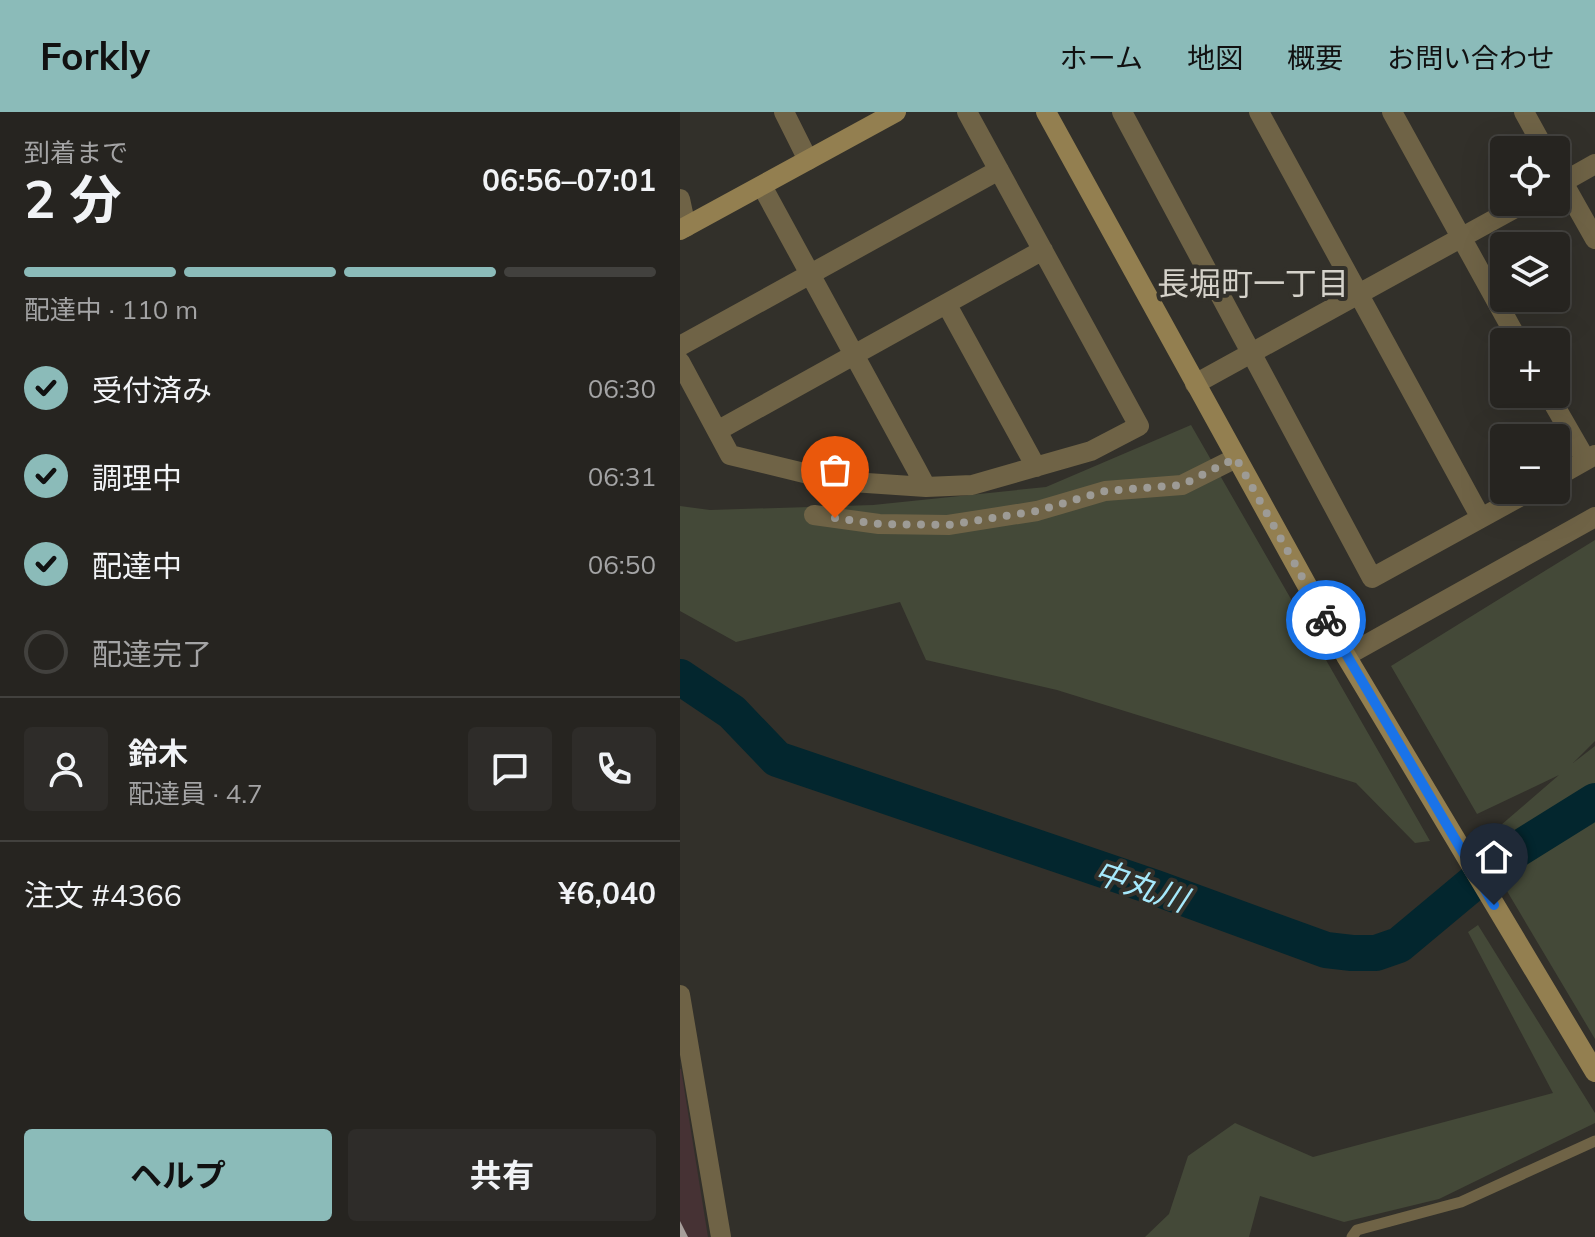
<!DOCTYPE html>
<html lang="ja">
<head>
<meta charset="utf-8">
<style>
	:root { --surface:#262420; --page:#2e2c29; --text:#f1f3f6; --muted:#a4a4a5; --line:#42413e; --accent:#8bbbb9 }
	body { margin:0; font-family:Mulish,"Noto Sans JP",sans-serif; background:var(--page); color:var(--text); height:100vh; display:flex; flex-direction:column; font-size:30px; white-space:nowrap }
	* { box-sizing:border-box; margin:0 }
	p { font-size:26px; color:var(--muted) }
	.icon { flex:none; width:44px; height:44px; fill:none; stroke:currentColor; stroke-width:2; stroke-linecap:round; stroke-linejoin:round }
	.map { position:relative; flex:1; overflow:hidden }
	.sheet { display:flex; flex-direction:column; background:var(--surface); width:680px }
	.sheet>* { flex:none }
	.buttons { position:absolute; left:810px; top:24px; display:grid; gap:16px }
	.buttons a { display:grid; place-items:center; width:80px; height:80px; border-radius:8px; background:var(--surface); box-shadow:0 8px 32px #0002,0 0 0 2px var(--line); font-size:40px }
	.pin { position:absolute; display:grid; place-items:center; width:68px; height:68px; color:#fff; margin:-82px -34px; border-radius:50% 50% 50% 0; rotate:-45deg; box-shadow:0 0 8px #0007 }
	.pin .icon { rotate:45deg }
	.courier { position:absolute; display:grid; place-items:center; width:80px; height:80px; margin:-40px; border:6px solid #1a73e8; border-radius:50%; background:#fff; color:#222; box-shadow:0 2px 10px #0007 }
	.head em { font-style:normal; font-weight:700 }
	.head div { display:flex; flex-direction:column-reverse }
	.head { display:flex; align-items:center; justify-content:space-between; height:136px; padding:0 24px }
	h1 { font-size:52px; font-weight:700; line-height:60px }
	.bar { display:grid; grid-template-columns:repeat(4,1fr); gap:12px 8px; align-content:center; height:96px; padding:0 24px }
	.bar i { height:10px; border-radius:6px; background:var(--line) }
	.bar .current { background:var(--accent) }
	.bar p { grid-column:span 4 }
	.line { display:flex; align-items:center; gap:20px; padding:0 24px; border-top:2px solid var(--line) }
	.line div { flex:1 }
	.round { display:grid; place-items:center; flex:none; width:84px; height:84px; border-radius:8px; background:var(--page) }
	ol { padding:0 24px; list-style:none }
	li { display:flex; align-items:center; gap:24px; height:88px }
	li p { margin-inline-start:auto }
	li .icon { padding:8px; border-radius:50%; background:var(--accent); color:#111; stroke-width:4 }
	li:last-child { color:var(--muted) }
	li i { width:44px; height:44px; border:4px solid var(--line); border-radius:50% }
	.action { display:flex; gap:16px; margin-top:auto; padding:16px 24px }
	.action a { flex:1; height:92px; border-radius:8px; background:var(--accent); color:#111; font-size:32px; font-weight:700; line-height:92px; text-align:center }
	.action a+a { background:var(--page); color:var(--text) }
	header { display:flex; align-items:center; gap:48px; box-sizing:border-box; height:112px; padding:0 40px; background:var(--accent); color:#111 }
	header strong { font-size:38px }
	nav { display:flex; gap:44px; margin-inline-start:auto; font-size:28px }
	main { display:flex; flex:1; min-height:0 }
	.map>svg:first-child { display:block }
	.commercial { fill:#463234 }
	.green { fill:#444938 }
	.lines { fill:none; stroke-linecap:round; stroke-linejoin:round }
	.river { stroke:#03262e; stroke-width:36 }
	.building { fill:#a79f9b }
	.lane { stroke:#6f6346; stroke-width:11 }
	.street { stroke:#6f6346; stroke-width:20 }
	.secondary { stroke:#937f50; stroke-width:20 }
	.done { stroke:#9d9b96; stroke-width:8; stroke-dasharray:0 14.4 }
	.route { stroke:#1a73e8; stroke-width:10 }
	.labels { text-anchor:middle; stroke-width:8; stroke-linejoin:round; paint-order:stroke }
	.neighbourhood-label { font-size:32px; fill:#d5d2ca; stroke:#32302a }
	.water-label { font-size:32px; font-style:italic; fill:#a5e8fb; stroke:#32302a }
</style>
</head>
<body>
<header>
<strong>Forkly</strong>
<nav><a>ホーム</a><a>地図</a><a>概要</a><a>お問い合わせ</a></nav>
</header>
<main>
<section class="sheet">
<div class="head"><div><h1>2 分</h1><p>到着まで</p></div><em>06:56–07:01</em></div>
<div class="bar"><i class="current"></i><i class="current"></i><i class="current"></i><i></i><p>配達中 · 110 m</p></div>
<ol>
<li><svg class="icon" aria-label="check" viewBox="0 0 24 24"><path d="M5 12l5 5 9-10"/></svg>受付済み<p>06:30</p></li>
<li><svg class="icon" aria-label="check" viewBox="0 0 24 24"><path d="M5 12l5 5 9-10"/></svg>調理中<p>06:31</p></li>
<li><svg class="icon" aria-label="check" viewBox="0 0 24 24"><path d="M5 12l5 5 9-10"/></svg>配達中<p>06:50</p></li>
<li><i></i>配達完了</li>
</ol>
<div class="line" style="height:144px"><a class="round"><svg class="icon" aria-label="person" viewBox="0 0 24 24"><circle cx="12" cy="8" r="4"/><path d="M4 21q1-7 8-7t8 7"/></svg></a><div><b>鈴木</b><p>配達員 · 4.7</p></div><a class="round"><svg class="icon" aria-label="chat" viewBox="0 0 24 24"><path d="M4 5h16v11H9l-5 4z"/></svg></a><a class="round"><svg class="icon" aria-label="phone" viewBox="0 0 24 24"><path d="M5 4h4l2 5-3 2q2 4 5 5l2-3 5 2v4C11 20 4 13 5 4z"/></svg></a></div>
<div class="line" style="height:104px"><div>注文 #4366</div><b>¥6,040</b></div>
<div class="action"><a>ヘルプ</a><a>共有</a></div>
</section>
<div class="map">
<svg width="915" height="1125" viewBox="0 0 915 1125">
	<rect width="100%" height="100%" fill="#32302a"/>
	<path class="commercial" d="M0,957H1L28,1125H0Z"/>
	<path class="green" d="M511,313L750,729L735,731L676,671L377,578L246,548L220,490L56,530L0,499V394L30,398L193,393L366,375Z
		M915,428V629L893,651L915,634V927L799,732L879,663L797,702L711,554Z
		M798,813L915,1001V1011L759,1087L664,1110L580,1084L569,1125H465L489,1102L508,1044L555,1011L633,1045L873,981L788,820Z"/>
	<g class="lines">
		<path class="river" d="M0,565L52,600L97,647L476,776L646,838L672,841H696L719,833L822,747L915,689"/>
	</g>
	<path class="building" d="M0,1109L8,1125H0Z"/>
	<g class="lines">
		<path class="lane" d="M672,1125L677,1118L781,1090L915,1029"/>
		<path class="street" d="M104,0L128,48
			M442,0L692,466L852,378
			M579,0L801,406
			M712,0L839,230
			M844,0L865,38
			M876,58L915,127
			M82,74C136,174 192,274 246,375
			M876,74L915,52
			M0,87L6,115
			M267,193L356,355
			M0,234L319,58
			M0,250L50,343L157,369L246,375L292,373L411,339L459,314L287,0
			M515,272L846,90
			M868,282L906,348
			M37,319L363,138
			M876,365L915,343
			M134,403L199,412L268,413L357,399L425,379L502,373L556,346
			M666,544L915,405
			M0,883L41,1125"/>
		<path class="secondary" d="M366,0L666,544L915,960
			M0,118L216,0"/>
	</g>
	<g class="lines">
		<path class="done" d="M155,406L199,412L268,413L357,399L425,379L502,373L556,346L646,508"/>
		<path class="route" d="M646,508L814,793"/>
	</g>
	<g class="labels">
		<g class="neighbourhood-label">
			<text x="573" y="183">長堀町一丁目</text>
		</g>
		<g class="water-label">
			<text transform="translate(461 774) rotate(19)" y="11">中丸川</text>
		</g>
	</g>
</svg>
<div class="buttons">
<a><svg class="icon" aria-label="locate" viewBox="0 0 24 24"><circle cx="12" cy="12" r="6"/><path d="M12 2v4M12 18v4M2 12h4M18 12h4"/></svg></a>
<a><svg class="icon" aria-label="layers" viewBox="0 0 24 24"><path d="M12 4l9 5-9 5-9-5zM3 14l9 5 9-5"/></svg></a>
<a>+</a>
<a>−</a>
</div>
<div class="pin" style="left:155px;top:406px;background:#ea580c"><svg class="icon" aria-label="bag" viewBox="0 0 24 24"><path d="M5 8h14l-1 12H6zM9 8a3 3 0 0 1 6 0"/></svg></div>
<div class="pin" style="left:814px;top:793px;background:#1f2937"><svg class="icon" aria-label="home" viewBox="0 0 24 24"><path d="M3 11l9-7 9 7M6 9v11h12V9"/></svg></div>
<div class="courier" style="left:646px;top:508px"><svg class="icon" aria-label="bike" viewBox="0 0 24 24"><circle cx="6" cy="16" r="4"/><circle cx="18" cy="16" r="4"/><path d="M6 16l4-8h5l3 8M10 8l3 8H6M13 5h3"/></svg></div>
</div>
</main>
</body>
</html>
